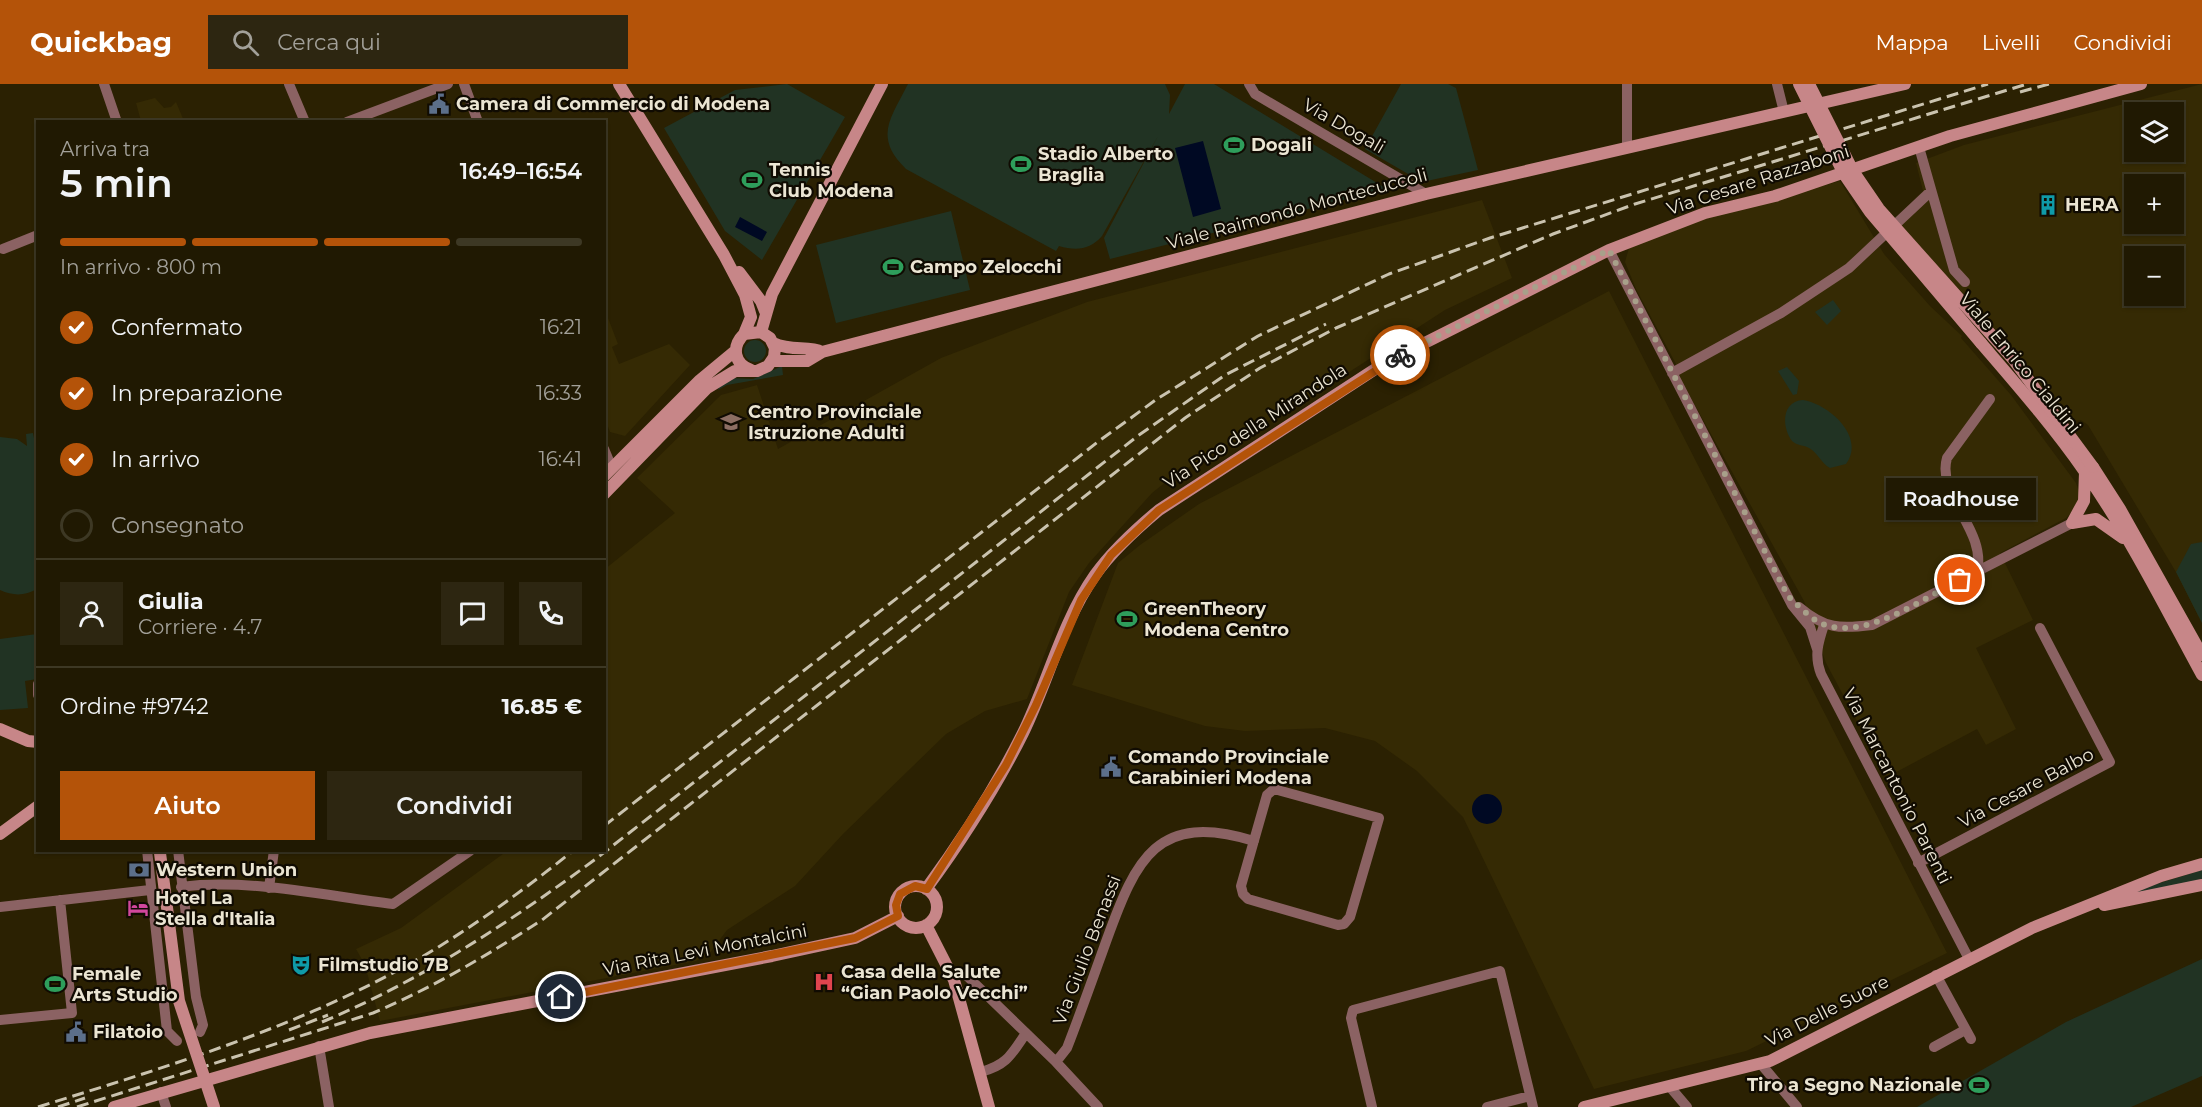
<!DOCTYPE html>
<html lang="it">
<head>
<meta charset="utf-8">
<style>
	:root { --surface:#201902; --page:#2d2611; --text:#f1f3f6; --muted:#a2a099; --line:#3d3824; --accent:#b45309 }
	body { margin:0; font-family:Montserrat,sans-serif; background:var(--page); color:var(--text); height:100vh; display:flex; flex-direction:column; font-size:22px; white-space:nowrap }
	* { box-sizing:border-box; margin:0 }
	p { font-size:20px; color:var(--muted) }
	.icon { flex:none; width:33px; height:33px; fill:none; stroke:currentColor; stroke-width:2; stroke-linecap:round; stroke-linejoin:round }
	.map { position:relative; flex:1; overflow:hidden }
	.sheet { position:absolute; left:36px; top:36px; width:570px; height:732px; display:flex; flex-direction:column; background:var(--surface); border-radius:0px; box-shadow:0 2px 4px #0004,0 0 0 2px var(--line) }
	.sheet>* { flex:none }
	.controls { position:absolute; left:2124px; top:18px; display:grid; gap:12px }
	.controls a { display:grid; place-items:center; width:60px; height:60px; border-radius:0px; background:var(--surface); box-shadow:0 2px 4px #0004,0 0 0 2px var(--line); font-size:30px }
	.pin { position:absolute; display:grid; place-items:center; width:51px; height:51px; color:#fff; margin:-26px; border:3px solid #fff; border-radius:50%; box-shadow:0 2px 6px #0007 }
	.courier { position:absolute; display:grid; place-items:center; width:60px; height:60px; margin:-30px; border:4px solid #b45309; border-radius:50%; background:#fff; color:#222; box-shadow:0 2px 8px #0007 }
	.bubble { position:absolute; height:42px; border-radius:0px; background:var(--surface); box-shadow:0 2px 4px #0004,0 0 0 2px var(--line); font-size:20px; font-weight:600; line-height:42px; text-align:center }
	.overview em { font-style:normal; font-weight:600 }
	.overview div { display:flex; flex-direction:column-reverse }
	.overview { display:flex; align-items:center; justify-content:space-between; height:102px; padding:0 24px }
	h1 { font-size:39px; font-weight:600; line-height:45px }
	.bar { display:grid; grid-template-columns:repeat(4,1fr); gap:9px 6px; align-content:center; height:72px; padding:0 24px }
	.bar i { height:8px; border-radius:4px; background:var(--line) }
	.bar .selected { background:var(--accent) }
	.bar p { grid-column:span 4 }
	.line { display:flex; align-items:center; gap:15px; padding:0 24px; border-top:2px solid var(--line) }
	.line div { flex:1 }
	.round { display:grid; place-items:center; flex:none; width:63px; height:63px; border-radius:0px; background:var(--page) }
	ol { padding:0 24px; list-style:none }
	li { display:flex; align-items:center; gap:18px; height:66px }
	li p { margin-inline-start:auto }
	li .icon { padding:6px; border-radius:50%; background:var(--accent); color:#fff; stroke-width:4 }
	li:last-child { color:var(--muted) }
	li i { width:33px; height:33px; border:3px solid var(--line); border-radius:50% }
	.action { display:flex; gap:12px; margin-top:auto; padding:12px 24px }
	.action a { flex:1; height:69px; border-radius:0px; background:var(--accent); color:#fff; font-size:24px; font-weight:600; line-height:69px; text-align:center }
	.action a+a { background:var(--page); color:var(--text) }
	header { display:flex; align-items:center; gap:36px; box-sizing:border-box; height:84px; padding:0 30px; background:var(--accent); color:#fff }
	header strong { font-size:28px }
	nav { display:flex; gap:33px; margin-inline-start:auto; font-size:21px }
	.search { width:420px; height:54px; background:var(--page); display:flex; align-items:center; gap:15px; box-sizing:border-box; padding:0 21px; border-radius:0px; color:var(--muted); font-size:22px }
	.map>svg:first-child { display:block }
	.built { fill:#352a04; fill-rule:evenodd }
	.green { fill:#213323 }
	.water { fill:#000923 }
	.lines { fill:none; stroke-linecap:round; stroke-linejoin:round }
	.street { stroke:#8b6263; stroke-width:10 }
	.secondary { stroke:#c78688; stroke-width:12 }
	.rail { stroke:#cac3af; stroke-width:3; stroke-dasharray:12 6; stroke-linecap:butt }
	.secondary-bridge { stroke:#c78688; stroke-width:12 }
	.done { stroke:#a8a08a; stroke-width:6; stroke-dasharray:0 10.8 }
	.route { stroke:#b45309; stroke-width:8 }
	.labels { text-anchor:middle; stroke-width:4.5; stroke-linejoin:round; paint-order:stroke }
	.poi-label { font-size:18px; font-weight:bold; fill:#ebe5d3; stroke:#100b02; text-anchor:start }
	.street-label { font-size:18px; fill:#ebe5d3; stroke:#100b02 }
</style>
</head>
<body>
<header>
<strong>Quickbag</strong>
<div class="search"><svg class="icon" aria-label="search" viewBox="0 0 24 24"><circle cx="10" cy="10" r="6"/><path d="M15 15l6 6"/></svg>Cerca qui</div>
<nav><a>Mappa</a><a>Livelli</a><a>Condividi</a></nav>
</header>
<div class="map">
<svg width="2202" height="1023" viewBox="0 0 2202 1023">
	<rect width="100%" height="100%" fill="#2b2102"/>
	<path class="built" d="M2202,0V539L2176,488L2088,341L2081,336L2071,337L2014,266L1895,135L1923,107L1916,79L1964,61ZM2134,28H2174V68H2134ZM2134,100H2174V140H2134ZM2134,172H2174V212H2134Z
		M155,14L164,24L171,23L176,18L184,37H141L136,19Z
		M1840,97L1884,170L1930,222L1962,252L1961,254L2011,311L2076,399L2080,410L2074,426L2066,434L2000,469L2033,536L1976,564L2016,645L1986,661L1977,645L1887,693L1826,579L1804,517L1682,298L1676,280L1636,205L1625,178L1629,164L1697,137Z
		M1482,116L1512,194L1445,226L1326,303L1172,393L1152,409L1089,479L1069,508L1027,615L985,627L946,650L843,750L795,802L727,846L709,870L696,877L380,937L365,881L356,865L401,844L507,767L604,766L605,485L675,429L637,394L721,311L757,301L778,365L941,274L1087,218Z
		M1609,207L1947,869L1746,967L1594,1005L1463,733L1417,687L1375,657L1325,644L1245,647L1205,642L1072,601L1118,479L1140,461L1199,420Z
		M608,234L618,260L612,263L619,280L669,260L690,281L625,352L610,348L605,334L604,236Z"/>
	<path class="green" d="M787,0L845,33L762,176L725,147L664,44L735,6Z
		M908,0H1165L1170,11L1169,30L1185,0H1214L1387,105L1110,175L1104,154L1158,52L1102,152C1090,166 1076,167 1059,162L1056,167L906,85C873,53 891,34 908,0Z
		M1401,0H1448L1456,4L1478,86L1422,98L1365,65Z
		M951,127L970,206L836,239L816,161Z
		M1833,216L1841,227L1827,241L1815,228Z
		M744 267a11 11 0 1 1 22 0a11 11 0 1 1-22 0Z
		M782,282L783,291L727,301L718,306L720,301L730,294L753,295Z
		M1787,283L1799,297L1797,310L1793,311L1778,287Z
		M1803,316C1829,320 1866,353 1846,380L1830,384C1821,379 1818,369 1809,364C1804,361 1797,362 1792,357C1781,342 1782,317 1803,316Z
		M33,349L38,375L37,505C25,512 13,512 0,506V353L17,355L27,362L26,350Z
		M2202,458V539L2176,488L2191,460Z
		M37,550V595L25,597L28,624L0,626V555Z
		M2202,786V795L2135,811L2134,807Z
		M2202,875V992L2131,1023H1917L2066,938Z"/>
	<path class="water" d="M1203,57L1221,125L1193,133L1175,64Z
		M740,133L767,148L762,157L735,143Z
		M1472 725a15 15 0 1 1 30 0a15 15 0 1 1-30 0Z"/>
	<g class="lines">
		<path class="street" d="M104,0L117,38
			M289,0L305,38
			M464,0L478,38
			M1249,0L1255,10L1426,110
			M1777,0L1784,28
			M347,38L448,0
			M1919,63L1954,186L1965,198
			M1627,64V0
			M3,165L38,151
			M1609,166L1792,521L1810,543L1817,565
			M1672,289L1781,229L1849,184L1930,108
			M604,365L612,384
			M1977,487C1987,447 1936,411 1947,374L1990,315
			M1799,523C1825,545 1840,545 1872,541L2072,439
			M1824,541C1818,559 1814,572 1821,590L1969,875
			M38,600V611
			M1274,705L1379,734L1350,833L1344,840L1338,841L1248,815L1243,810L1241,802L1267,711Z
			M147,766L167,947L177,957
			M178,766L196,913L203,941L200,948
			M1918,779L2110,678L2040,544
			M181,803C248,794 326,812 393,820L470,767
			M269,804L274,766
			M0,823L150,806
			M1936,891L1971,955
			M967,892L1056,978L1098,1023
			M0,936L72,929L60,816
			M319,962L329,1023
			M1934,963L1965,946
			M1056,978L1067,964C1081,928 1094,891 1107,855C1136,775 1157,727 1254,757
			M1761,980L1797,1023
			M981,988C1007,981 1011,971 1026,949
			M1670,1003L1687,1023
			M161,1008L166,1023
			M1372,1023L1351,934L1353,926L1500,887L1533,1023
			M1487,1023L1530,1012"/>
		<path class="secondary" d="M619,0L724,171L745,211L751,233L744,250
			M739,188L761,217L765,227
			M761,248L772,210L882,0
			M773,259C792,268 808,261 822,268
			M1981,259C2017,301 2053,342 2085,388C2129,451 2165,523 2202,591
			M772,277H807L822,268L1426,110L1905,0
			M2093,383L2120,425L2202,571
			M604,392L700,296L735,267
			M604,410L707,304L735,287H757L768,282L774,273L775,264L770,254L761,248L744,250C731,263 734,280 751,286
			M2072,439L2096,435L2123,454
			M2072,439L2084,417L2085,388
			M0,645L28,657L38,658
			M0,750L38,722
			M895 823a21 21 0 1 1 42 0a21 21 0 1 1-42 0Z
			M926,805C962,756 996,703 1023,649C1048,598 1062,538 1095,491C1113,466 1135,446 1159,426L1383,280L1609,166L1705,129L1775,112L1950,52L2141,0
			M2104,821L2202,801
			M926,841L954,896L989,1023
			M114,1023L370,949L772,872L855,854L898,832
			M1584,1023L1770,977L2032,844L2161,792L2202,780"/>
		<path class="rail" d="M2020,8L2049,0
			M604,742L1099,357L1157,315L1258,252L1389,190L1490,154L1988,0
			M322,938C422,896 510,838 597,774L1139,351L1225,291L1326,240
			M289,946L328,931
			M38,1023C163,984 289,946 404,883C464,850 520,809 574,766
			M58,1023L85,1014
			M77,1023L373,929C432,904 488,871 542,836L1185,334L1260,284L1336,244L1553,150L1635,120L2027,0"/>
		<path class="secondary-bridge" d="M1799,0L1844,90L1870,128L1981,259
			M1809,0L1853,87L1879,125L2013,275L2093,383
			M160,769L179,917L214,1023"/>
	</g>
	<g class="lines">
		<path class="done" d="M1400,271L1609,166L1788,512C1799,522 1811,536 1825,541C1868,555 1922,515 1960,496"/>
		<path class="route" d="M561,913L855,854L898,832L896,821L900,810L915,802L927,805L1006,681L1036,621L1081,516L1111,471L1159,426L1400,271"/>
	</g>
	<defs>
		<g id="civic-bare" transform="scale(1.62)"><path d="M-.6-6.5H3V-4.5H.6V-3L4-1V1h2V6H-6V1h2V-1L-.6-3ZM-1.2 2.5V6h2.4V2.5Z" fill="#5c6f8a" stroke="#100b02" stroke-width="2.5" paint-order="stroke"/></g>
		<g id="stadium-bare" transform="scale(1.62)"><path d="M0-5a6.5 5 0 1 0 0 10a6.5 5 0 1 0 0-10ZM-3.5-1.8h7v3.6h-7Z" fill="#2e9e5b" stroke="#100b02" stroke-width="2.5" paint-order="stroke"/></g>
		<g id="building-bare" transform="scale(1.62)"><path d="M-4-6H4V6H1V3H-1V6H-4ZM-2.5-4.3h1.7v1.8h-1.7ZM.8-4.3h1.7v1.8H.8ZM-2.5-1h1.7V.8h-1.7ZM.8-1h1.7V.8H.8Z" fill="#0f9aa8" stroke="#100b02" stroke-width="2.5" paint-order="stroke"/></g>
		<g id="school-bare" transform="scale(1.62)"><path d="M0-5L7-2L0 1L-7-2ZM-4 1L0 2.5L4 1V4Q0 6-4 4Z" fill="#8d6e63" stroke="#100b02" stroke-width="2.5" paint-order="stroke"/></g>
		<g id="bank-bare" transform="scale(1.62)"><path d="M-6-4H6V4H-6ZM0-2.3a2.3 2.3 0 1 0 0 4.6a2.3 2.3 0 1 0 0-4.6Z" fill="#5c6f8a" stroke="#100b02" stroke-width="2.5" paint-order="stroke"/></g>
		<g id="hotel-bare" transform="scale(1.62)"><path d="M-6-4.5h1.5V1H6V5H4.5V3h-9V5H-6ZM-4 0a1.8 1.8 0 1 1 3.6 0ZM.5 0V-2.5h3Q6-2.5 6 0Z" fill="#d1479c" stroke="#100b02" stroke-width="2.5" paint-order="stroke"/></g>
		<g id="theatre-bare" transform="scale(1.62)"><path d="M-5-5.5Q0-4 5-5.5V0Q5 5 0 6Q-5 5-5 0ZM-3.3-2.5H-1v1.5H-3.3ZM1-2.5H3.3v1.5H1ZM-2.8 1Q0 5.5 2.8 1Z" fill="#0f9aa8" stroke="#100b02" stroke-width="2.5" paint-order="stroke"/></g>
		<g id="hospital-bare" transform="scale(1.62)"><path d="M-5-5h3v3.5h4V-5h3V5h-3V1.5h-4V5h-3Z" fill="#e0444e" stroke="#100b02" stroke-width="2.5" paint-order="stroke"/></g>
	</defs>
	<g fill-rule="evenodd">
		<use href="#civic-bare" x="439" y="20"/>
		<use href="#stadium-bare" x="1234" y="61"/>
		<use href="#stadium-bare" x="1021" y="80"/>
		<use href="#stadium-bare" x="752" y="96"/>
		<use href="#building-bare" x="2048" y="121"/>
		<use href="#stadium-bare" x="893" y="183"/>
		<use href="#school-bare" x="731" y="338"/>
		<use href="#stadium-bare" x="1127" y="535"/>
		<use href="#civic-bare" x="1111" y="683"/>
		<use href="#bank-bare" x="139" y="786"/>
		<use href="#hotel-bare" x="138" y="824"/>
		<use href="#theatre-bare" x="301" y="881"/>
		<use href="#hospital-bare" x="824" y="898"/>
		<use href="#stadium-bare" x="55" y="900"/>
		<use href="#civic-bare" x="76" y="948"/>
		<use href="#stadium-bare" x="1979" y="1001"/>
	</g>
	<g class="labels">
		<g class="poi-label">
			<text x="456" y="26">Camera di Commercio di Modena</text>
			<text x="1251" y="67">Dogali</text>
			<text x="1038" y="76">Stadio Alberto<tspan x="1038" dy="21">Braglia</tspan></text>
			<text x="769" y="92">Tennis<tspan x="769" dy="21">Club Modena</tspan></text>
			<text x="2065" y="127">HERA</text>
			<text x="910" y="189">Campo Zelocchi</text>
			<text x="748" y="334">Centro Provinciale<tspan x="748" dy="21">Istruzione Adulti</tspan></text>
			<text x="1144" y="531">GreenTheory<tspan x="1144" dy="21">Modena Centro</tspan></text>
			<text x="1128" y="679">Comando Provinciale<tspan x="1128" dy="21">Carabinieri Modena</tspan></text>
			<text x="156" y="792">Western Union</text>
			<text x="155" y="820">Hotel La<tspan x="155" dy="21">Stella d'Italia</tspan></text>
			<text x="318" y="887">Filmstudio 7B</text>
			<text x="841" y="894">Casa della Salute<tspan x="841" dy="21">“Gian Paolo Vecchi”</tspan></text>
			<text x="72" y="896">Female<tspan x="72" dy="21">Arts Studio</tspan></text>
			<text x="93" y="954">Filatoio</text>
			<text x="1962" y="1007" text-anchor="end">Tiro a Segno Nazionale</text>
		</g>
		<g class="street-label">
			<text transform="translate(1344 42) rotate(30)" y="6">Via Dogali</text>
			<text transform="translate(1758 96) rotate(-18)" y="6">Via Cesare Razzaboni</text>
			<text transform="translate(1297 125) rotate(-15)" y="6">Viale Raimondo Montecuccoli</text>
			<text transform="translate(2020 279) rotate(50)" y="6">Viale Enrico Cialdini</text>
			<text transform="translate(1255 342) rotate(-33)" y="6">Via Pico della Mirandola</text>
			<text transform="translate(1897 702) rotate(63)" y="6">Via Marcantonio Parenti</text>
			<text transform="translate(2026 704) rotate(-28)" y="6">Via Cesare Balbo</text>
			<text transform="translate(705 866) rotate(-11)" y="6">Via Rita Levi Montalcini</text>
			<text transform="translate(1087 866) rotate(-69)" y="6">Via Giulio Benassi</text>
			<text transform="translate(1827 927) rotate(-27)" y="6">Via Delle Suore</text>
		</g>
	</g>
</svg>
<div class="controls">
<a><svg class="icon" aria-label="layers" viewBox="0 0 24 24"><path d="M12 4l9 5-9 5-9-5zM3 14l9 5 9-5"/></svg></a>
<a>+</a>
<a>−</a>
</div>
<div class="pin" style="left:1960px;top:496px;background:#ea580c"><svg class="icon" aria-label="bag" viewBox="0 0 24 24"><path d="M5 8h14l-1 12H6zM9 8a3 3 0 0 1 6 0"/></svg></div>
<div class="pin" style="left:561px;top:913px;background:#1f2937"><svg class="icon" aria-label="home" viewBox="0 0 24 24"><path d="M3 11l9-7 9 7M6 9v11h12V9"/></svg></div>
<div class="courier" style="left:1400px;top:271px"><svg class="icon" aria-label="bike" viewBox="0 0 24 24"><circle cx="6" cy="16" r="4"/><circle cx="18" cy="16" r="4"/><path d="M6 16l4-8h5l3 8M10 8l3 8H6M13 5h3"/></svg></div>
<div class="bubble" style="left:1886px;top:394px;width:150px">Roadhouse</div>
<section class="sheet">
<div class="overview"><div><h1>5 min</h1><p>Arriva tra</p></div><em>16:49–16:54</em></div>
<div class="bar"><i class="selected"></i><i class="selected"></i><i class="selected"></i><i></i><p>In arrivo · 800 m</p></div>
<ol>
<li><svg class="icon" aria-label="check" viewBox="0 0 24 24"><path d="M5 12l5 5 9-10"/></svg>Confermato<p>16:21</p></li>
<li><svg class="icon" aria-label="check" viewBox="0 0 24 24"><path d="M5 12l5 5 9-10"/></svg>In preparazione<p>16:33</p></li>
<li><svg class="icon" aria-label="check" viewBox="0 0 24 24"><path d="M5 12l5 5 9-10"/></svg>In arrivo<p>16:41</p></li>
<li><i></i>Consegnato</li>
</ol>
<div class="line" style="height:108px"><a class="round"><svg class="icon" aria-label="person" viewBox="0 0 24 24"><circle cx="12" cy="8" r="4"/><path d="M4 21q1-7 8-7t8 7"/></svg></a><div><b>Giulia</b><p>Corriere · 4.7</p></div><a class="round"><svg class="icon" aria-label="chat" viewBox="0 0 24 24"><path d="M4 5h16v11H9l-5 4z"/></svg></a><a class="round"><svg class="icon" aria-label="phone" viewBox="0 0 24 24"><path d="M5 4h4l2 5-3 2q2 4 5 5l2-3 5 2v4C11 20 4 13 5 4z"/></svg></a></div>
<div class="line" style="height:78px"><div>Ordine #9742</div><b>16.85 €</b></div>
<div class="action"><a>Aiuto</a><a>Condividi</a></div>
</section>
</div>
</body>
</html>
